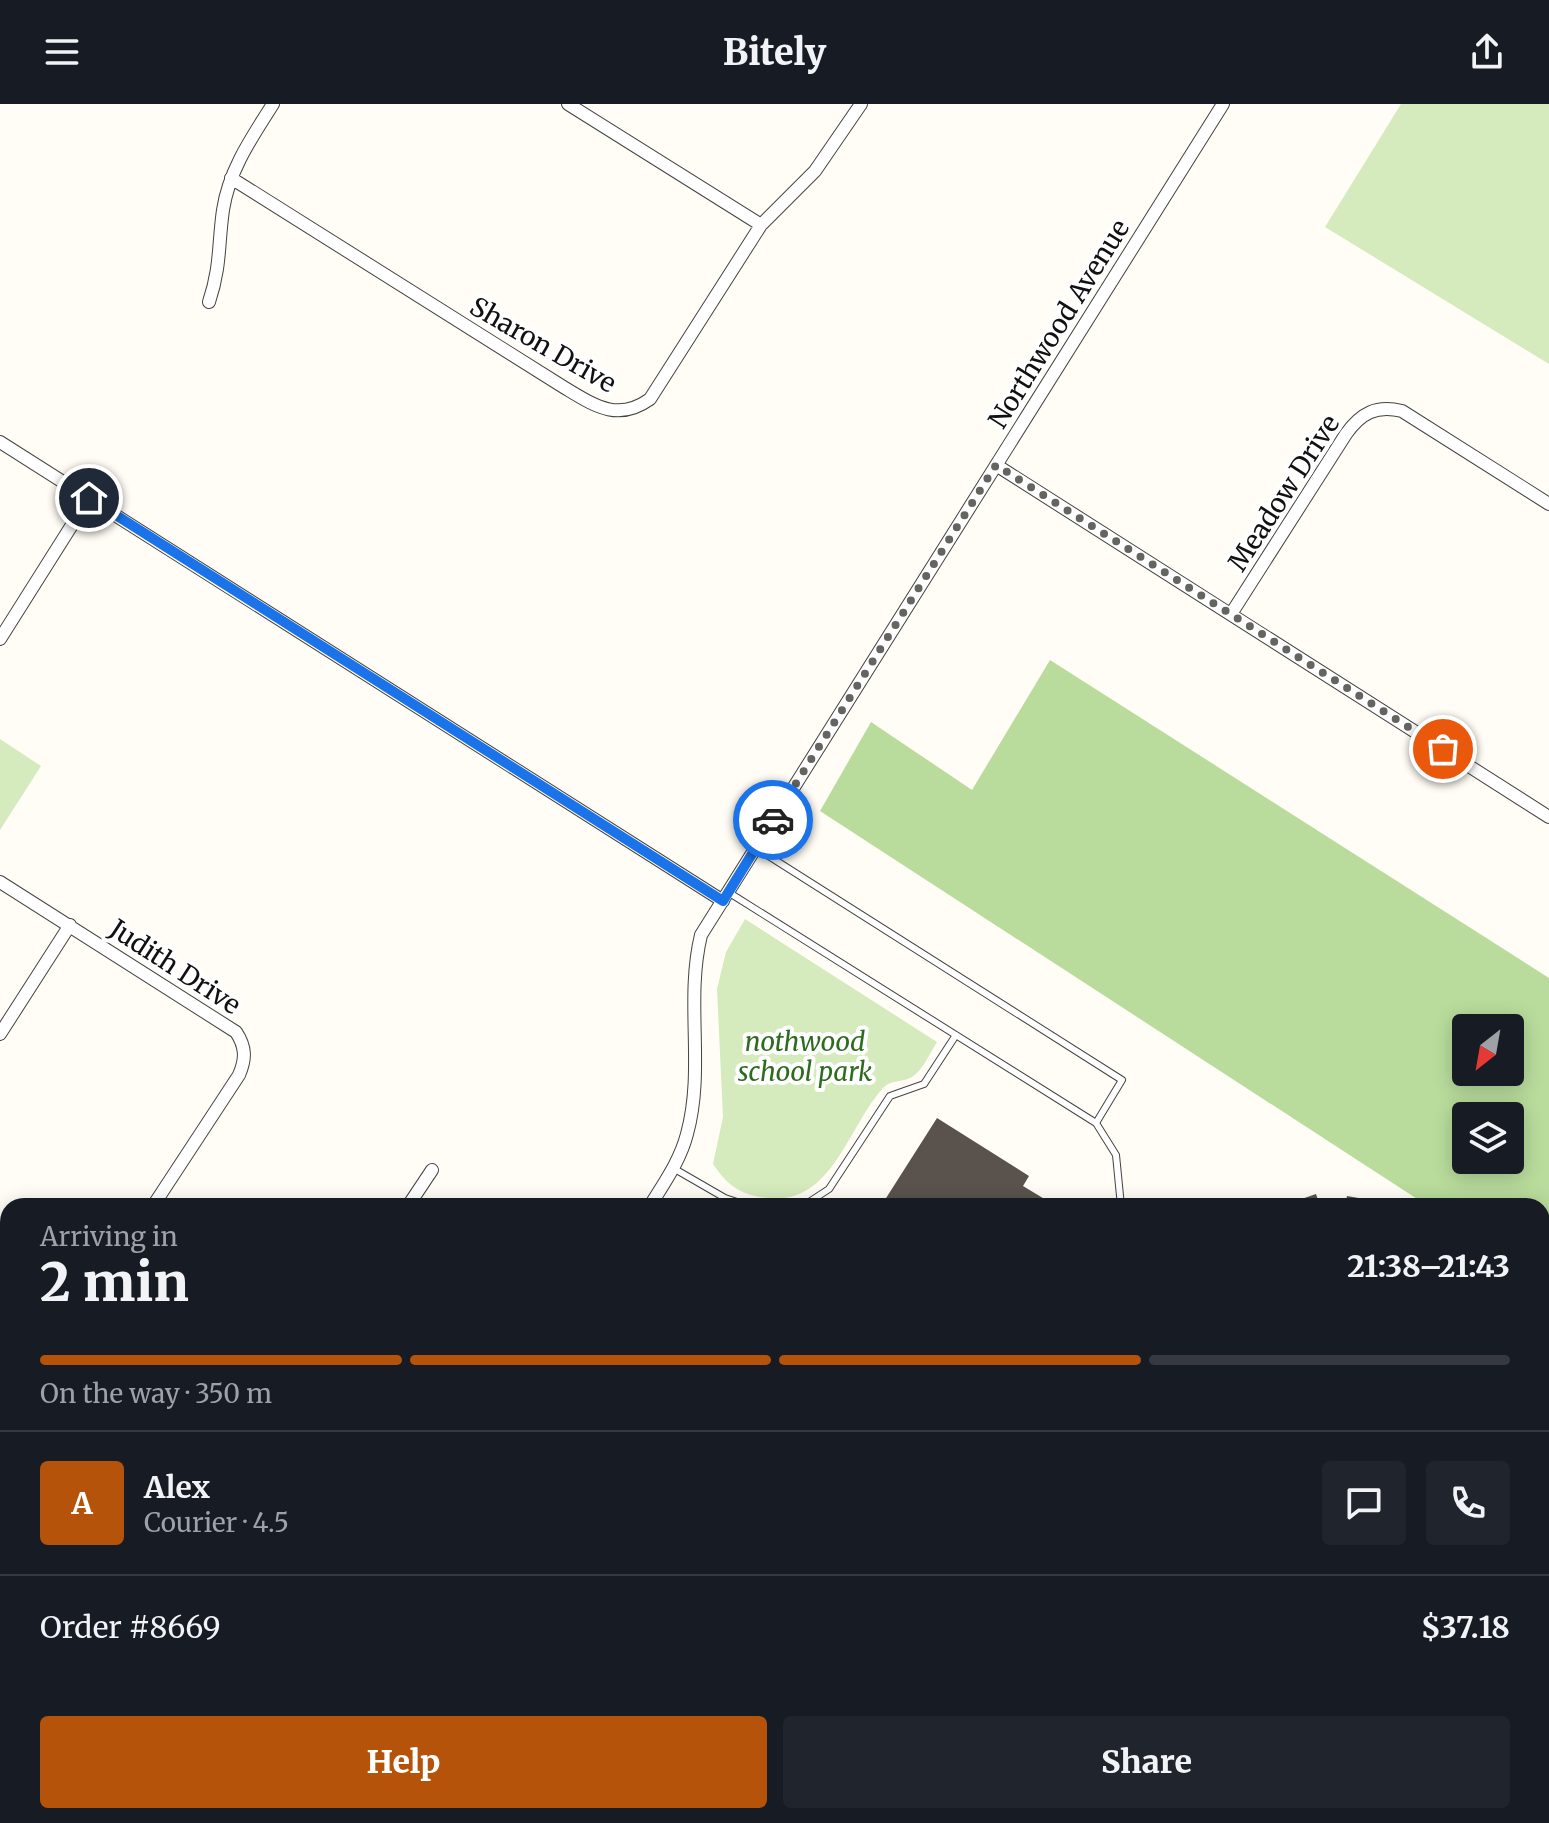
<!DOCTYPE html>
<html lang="en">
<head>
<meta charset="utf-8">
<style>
	:root { --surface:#171b24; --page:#20242c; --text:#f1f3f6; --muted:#9ea1a6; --line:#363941; --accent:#b45309 }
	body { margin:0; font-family:Merriweather,serif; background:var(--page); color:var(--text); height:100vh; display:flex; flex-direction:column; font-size:30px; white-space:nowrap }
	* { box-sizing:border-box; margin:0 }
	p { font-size:26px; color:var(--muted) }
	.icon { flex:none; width:44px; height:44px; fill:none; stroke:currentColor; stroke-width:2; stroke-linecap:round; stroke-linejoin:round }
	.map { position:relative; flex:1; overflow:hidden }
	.panel { position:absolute; left:0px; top:1094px; width:1550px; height:626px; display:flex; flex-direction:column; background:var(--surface); border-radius:24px 24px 0 0; box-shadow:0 4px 20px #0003 }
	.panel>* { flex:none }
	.needle { width:52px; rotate:211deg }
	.tools { position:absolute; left:1452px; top:910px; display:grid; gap:16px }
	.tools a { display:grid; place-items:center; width:72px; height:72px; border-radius:8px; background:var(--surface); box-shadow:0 4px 20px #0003; font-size:40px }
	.pin { position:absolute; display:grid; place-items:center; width:68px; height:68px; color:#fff; margin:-34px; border:4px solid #fff; border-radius:50%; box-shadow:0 2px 8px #0007 }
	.courier { position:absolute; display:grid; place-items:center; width:80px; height:80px; margin:-40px; border:6px solid #1a73e8; border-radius:50%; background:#fff; color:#222; box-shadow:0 2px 10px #0007 }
	.headline em { font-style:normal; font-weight:800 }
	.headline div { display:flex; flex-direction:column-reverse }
	.headline { display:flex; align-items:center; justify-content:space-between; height:136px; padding:0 40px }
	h1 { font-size:52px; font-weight:800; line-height:60px }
	.bar { display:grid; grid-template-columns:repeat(4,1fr); gap:12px 8px; align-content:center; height:96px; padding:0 40px }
	.bar i { height:10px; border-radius:6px; background:var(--line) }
	.bar .selected { background:var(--accent) }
	.bar p { grid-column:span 4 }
	.line { display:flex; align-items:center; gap:20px; padding:0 40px; border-top:2px solid var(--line) }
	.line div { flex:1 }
	.round { display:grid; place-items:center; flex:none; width:84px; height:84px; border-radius:8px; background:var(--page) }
	.primary-button { display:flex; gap:16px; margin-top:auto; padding:16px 40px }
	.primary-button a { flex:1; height:92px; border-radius:8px; background:var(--accent); color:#fff; font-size:32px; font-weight:800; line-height:92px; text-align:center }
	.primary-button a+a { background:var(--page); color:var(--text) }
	header { display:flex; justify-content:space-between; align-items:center; height:104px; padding:0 40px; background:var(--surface); font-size:36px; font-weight:800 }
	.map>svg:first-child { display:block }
	.green { fill:#d5ebbd }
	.forest { fill:#b9dc9c; fill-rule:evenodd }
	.building { fill:#5a524d }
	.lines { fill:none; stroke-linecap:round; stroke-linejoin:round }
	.lane-casing { stroke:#444; stroke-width:8 }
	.street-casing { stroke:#444; stroke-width:14 }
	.lane { stroke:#fff; stroke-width:6 }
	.street { stroke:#fff; stroke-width:12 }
	.done { stroke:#646461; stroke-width:8; stroke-dasharray:0 14.4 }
	.route { stroke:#1a73e8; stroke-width:10 }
	.labels { text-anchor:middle; stroke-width:8; stroke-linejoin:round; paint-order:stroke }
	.street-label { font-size:26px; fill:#111; stroke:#fff }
	.park-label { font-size:26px; font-style:italic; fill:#2f6b1f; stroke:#fff }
</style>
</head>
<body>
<header><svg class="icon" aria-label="menu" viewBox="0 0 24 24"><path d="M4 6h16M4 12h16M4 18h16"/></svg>Bitely<svg class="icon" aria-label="share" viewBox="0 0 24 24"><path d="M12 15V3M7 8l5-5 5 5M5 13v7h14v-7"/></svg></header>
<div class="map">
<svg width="1549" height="1719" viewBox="0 0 1549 1719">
	<rect width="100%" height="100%" fill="#fffdf5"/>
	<path class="green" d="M1401,0H1549V260L1325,123Z
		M0,635L41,662L0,726Z
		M745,815L937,938C930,949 923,966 912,973C904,978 891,976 884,983C848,1021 833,1102 767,1094C740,1091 727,1081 713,1060L723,1013L717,885L726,848Z"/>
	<path class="forest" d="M1050,556L1549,874V1180L1542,1176V1102H1428L820,707L871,618L972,686ZM1466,924H1510V968H1466ZM1466,1012H1510V1056H1466Z"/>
	<path class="building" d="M937,1014L1029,1072L1023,1082L1056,1102H881Z
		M1316,1090L1320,1102H1291L1290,1099Z
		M1347,1092L1376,1097L1375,1102H1345Z
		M1549,1214V1254L1542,1250V1226Z
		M1542,1318L1549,1322V1346L1542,1357Z
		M1549,1430V1471L1542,1467V1441Z
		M1542,1537L1549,1541V1550L1542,1562Z
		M1549,1564V1601L1542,1596V1575Z
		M1542,1689L1549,1693V1719H1517L1522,1712H1542Z
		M1381,1712H1401L1412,1719H1377Z"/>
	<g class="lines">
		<g class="lane-casing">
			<path id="lane" d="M728,788L1096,1019L1122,976L756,744
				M1096,1019L1116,1051L1121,1102
				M673,1064L725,1094L749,1102
				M803,1102L829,1085L890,992L924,980L956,931"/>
		</g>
		<g class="street-casing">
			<path id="street" d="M568,0L761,121
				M231,74L565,284C595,302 618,318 650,295L761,121L815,67L861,0
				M209,198C221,162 218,141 223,106C229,66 252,33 273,0
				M0,338L723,797
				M996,361L1549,713
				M1231,510L1346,330C1361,309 1376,301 1402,307L1549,400
				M0,535L89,394
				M0,778L236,928C246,943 246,955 239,971L153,1102
				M0,930L70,821
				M408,1102L432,1066
				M650,1102C664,1079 680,1057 687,1030C705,965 685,897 701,831L1223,0
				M1542,1283L1549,1287
				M0,1340L8,1328
				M1542,1505L1549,1510
				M9,1719L14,1712
				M253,1719L258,1712
				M487,1719L491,1712
				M724,1719L728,1712
				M960,1719L965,1712
				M1195,1719L1199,1712
				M1459,1719L1463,1712"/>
		</g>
		<use href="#lane" class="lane"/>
		<use href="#street" class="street"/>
	</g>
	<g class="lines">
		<path class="done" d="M773,716L996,361L1443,645"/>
		<path class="route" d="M89,394L723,797L773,716"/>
	</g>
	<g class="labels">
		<g class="street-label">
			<text transform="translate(1059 220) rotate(-58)" y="9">Northwood Avenue</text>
			<text transform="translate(543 241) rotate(30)" y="9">Sharon Drive</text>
			<text transform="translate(1284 389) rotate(-57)" y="9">Meadow Drive</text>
			<text transform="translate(175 863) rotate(33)" y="9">Judith Drive</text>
		</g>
		<g class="park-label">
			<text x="805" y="947">nothwood<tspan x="805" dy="30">school park</tspan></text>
		</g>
	</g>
</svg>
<div class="tools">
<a><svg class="needle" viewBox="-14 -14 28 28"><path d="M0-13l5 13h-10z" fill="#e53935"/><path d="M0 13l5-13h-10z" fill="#9ea1a6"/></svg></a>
<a><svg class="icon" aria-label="layers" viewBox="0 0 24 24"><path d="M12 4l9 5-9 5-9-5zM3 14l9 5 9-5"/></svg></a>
</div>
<div class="pin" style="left:1443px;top:645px;background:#ea580c"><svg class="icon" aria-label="bag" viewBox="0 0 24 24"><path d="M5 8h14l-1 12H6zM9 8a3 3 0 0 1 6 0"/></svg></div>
<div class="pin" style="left:89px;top:394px;background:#1f2937"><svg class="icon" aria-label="home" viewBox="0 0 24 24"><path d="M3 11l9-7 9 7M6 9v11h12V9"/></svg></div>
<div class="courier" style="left:773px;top:716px"><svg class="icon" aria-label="car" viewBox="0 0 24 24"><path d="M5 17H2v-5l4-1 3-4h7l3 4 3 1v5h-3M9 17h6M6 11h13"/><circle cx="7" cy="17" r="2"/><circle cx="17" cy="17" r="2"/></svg></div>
<section class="panel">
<div class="headline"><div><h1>2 min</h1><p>Arriving in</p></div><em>21:38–21:43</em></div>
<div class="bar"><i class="selected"></i><i class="selected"></i><i class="selected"></i><i></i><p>On the way · 350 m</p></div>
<div class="line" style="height:144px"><b class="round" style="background:var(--accent);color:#fff">A</b><div><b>Alex</b><p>Courier · 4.5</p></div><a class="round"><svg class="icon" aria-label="chat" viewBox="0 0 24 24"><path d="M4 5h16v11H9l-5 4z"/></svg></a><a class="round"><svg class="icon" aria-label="phone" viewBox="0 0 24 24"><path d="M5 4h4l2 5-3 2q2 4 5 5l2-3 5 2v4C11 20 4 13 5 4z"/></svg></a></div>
<div class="line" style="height:104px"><div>Order #8669</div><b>$37.18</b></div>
<div class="primary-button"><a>Help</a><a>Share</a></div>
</section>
</div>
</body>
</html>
